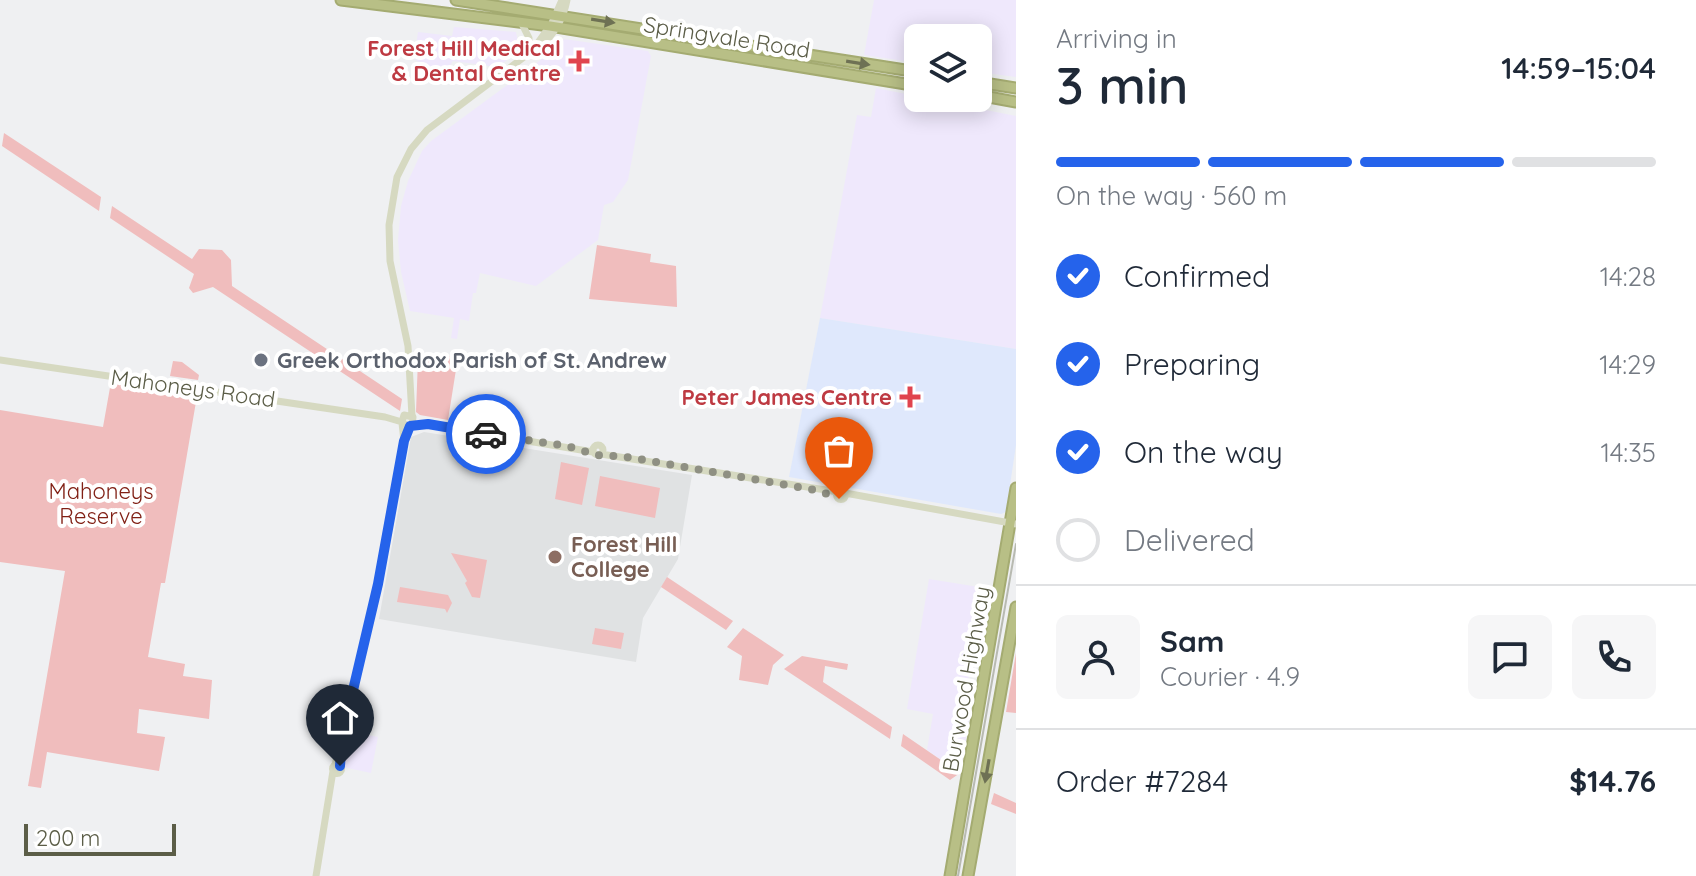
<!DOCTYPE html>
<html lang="en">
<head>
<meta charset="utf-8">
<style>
	:root { --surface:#fff; --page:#f6f6f7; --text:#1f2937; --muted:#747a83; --line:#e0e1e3; --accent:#2563eb }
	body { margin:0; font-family:Quicksand,sans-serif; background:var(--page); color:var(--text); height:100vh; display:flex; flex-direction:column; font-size:30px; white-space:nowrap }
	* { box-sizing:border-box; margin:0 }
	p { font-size:26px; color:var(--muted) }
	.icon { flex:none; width:44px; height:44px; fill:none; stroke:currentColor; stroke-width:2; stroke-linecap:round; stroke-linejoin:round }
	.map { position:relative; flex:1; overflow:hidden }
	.side { display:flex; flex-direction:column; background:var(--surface); width:680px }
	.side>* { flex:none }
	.controls { position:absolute; left:904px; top:24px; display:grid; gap:16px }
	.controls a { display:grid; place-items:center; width:88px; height:88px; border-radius:12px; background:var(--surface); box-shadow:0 4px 20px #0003; font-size:40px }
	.scale { position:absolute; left:24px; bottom:20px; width:152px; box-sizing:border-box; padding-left:8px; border:4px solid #5b5d47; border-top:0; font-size:22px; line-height:28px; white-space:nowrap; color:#5b5d47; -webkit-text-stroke:6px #fff; paint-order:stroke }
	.pin { position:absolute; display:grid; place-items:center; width:68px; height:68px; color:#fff; margin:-82px -34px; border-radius:50% 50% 50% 0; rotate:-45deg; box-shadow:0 0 8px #0007 }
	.pin .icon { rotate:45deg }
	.courier { position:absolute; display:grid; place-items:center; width:80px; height:80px; margin:-40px; border:6px solid #2563eb; border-radius:50%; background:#fff; color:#222; box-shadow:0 2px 10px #0007 }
	.head em { font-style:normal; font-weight:600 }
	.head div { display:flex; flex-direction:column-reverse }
	.head { display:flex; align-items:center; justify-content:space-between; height:136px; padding:0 40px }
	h1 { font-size:52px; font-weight:600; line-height:60px }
	.bar { display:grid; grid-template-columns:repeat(4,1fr); gap:12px 8px; align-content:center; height:96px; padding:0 40px }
	.bar i { height:10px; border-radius:6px; background:var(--line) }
	.bar .selected { background:var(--accent) }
	.bar p { grid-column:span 4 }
	.line { display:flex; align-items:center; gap:20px; padding:0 40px; border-top:2px solid var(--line) }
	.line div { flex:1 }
	.round { display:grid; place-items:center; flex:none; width:84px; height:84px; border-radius:12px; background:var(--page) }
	ol { padding:0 40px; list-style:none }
	li { display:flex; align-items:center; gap:24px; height:88px }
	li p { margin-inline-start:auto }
	li .icon { padding:8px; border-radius:50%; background:var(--accent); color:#fff; stroke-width:4 }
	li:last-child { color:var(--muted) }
	li i { width:44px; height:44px; border:4px solid var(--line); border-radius:50% }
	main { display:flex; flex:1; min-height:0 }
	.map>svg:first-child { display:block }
	.commercial { fill:#efe8fc }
	.education { fill:#e0e2e3 }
	.medical { fill:#dfe8fc }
	.green { fill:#f0bdbd }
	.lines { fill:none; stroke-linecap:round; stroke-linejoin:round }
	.highway-casing { stroke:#a4ab71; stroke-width:13 }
	.secondary { stroke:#d6d9c1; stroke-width:7 }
	.highway { stroke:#b8bf86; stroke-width:9 }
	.tram { stroke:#b8bab1; stroke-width:2 }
	.oneway { fill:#6e7154 }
	.done { stroke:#8f9083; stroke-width:8; stroke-dasharray:0 14.4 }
	.route { stroke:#2563eb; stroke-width:10 }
	.health-dot { fill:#e0444e; stroke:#fff; stroke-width:3 }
	.worship-dot { fill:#6b7280; stroke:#fff; stroke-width:3 }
	.education-dot { fill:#8d6e63; stroke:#fff; stroke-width:3 }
	.labels { text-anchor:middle; stroke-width:8; stroke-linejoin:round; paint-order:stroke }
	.street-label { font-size:22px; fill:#5b5d47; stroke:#fff }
	.health-label { font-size:22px; font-weight:bold; fill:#be3a42; stroke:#fff; text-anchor:end }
	.worship-label { font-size:22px; font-weight:bold; fill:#5b616d; stroke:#fff; text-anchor:start }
	.park-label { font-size:22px; fill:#812015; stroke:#fff }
	.education-label { font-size:22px; font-weight:bold; fill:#785e54; stroke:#fff; text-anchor:start }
</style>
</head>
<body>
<main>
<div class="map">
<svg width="1016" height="876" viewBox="0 0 1016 876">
	<rect width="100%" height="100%" fill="#eff0f2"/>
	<path class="commercial" d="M874,0H1016V77L978,72V38H918V63L864,55Z
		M454,27L516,32L520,51L497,67L453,61L443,76L414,59L418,32L452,36Z
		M564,39L648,51L651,56L628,180L613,202L604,205L598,240L536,286L480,273L476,293H473L469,321L460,319L457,339L451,338L454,318L410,311L401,272L398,240L401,206L408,181L422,151L431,141L521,75L560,45Z
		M876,88L1016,116V349L820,318L857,115L871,117Z
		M929,579L985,588L961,718L969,720L960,773L927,750L933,714L907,709Z
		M348,731L378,737L371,773L343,767Z"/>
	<path class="education" d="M424,432L692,475L678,559L643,618L636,662L379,619L411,437Z"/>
	<path class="medical" d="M820,318L1016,349V445L1006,512L1001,514L789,477Z"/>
	<path class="green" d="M4,133L101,197L99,211L2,146Z
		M112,206L192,259L199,249L222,250L231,260L232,286L402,399L400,411L213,287L193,293L189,288L194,274L110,218Z
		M597,245L651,254L650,262L676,266L677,307L589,299Z
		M444,355L458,357L448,420L420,415L416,412L418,359L420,357Z
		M173,361L182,362L199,375L198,380L170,376Z
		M111,382L197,396L165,583H161L148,657L185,664L183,676L212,680L209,719L139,709L137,733L165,737L159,771L47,752L41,788L28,786L65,571L0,562V410L103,427Z
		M561,462L589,468L582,505L555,499Z
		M600,476L660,488L655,518L595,506Z
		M451,553L487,560L480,598L472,597L465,583L467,581Z
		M667,577L733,621L726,630L661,587Z
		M400,587L448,595L452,603L447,613L445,609L397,602Z
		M595,628L624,633L621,649L592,644Z
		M743,628L784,655L773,665L768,685L739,680L742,656L727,647Z
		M1016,653V713L1006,712Z
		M802,656L848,664L847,670L825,666L823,682L892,727L890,739L784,669Z
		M903,734L960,773L950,780L901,746Z
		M994,793L1016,803V814L991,804Z"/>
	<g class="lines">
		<g class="highway-casing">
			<path id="highway" d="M341,0L550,26L918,86
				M456,0L918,72
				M978,82L1016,88
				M978,95L1016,102
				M950,876L1016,488
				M968,876L1016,607"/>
		</g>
		<path class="secondary" d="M521,22L529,38L528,51
			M532,51L552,23L562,0
			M0,360L385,417L402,422
			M412,416L408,346L390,261L389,225L397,177L411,149L427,130L532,51L537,50C553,36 563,21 567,0
			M412,425L413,417L404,415L402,422L407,426L428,424L593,452
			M593 450a5 5 0 1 1 10 0a5 5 0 1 1-10 0Z
			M601,454L838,492
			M836.5 495a4.5 4.5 0 1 1 9 0a4.5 4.5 0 1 1-9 0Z
			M845,493L1016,524
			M332.5 769a4.5 4.5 0 1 1 9 0a4.5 4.5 0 1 1-9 0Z
			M335,765L378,584L404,441L402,423
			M340,766L342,752
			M316,876L333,771"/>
		<use href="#highway" class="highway"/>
		<path class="tram" d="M958,876L1016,544"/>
	</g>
	<defs><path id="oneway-solid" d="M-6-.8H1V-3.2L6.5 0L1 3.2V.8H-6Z" transform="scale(2)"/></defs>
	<g class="oneway">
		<use href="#oneway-solid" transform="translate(603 21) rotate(9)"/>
		<use href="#oneway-solid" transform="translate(858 63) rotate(9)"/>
		<use href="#oneway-solid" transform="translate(987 771) rotate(100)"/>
	</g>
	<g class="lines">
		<path class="done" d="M486,434L567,446L597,455L627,457L820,491L839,499"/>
		<path class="route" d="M340,766L342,737L378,584L404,441L410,426L428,424L486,434"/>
	</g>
	<g class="health-dot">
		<path d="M575 49h8v8h8v8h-8v8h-8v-8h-8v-8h8z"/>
		<path d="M906 385h8v8h8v8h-8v8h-8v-8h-8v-8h8z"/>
	</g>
	<circle class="worship-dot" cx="261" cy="360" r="8"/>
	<circle class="education-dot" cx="555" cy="557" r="8"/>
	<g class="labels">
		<g class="street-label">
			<text transform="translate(727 37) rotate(9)" y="8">Springvale Road</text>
			<text transform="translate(193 388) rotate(8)" y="8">Mahoneys Road</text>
			<text transform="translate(966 679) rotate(-80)" y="8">Burwood Highway</text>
		</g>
		<g class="health-label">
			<text x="561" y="56">Forest Hill Medical<tspan x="561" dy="25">&amp; Dental Centre</tspan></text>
			<text x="892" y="405">Peter James Centre</text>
		</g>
		<g class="worship-label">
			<text x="277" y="368">Greek Orthodox Parish of St. Andrew</text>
		</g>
		<g class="park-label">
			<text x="101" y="499">Mahoneys<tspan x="101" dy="25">Reserve</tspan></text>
		</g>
		<g class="education-label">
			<text x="571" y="552">Forest Hill<tspan x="571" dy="25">College</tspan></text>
		</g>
	</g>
</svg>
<div class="controls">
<a><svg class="icon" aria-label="layers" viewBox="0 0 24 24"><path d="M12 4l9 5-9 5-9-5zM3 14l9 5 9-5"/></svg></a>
</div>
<div class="scale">200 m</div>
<div class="pin" style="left:839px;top:499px;background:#ea580c"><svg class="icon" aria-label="bag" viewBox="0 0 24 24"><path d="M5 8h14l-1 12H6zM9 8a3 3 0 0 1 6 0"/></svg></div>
<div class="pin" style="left:340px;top:766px;background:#1f2937"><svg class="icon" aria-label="home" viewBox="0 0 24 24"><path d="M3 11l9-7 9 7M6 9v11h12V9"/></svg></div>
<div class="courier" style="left:486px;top:434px"><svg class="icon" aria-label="car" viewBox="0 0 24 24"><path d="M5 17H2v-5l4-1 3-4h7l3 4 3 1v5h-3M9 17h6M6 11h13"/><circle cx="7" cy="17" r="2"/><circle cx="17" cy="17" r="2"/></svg></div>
</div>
<section class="side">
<div class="head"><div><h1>3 min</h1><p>Arriving in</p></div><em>14:59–15:04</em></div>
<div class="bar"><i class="selected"></i><i class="selected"></i><i class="selected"></i><i></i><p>On the way · 560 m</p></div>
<ol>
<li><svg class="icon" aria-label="check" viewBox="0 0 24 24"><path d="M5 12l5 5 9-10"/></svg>Confirmed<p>14:28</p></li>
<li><svg class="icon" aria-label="check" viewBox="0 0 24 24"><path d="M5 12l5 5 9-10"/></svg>Preparing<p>14:29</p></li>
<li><svg class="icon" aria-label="check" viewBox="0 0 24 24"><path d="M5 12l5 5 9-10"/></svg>On the way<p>14:35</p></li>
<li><i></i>Delivered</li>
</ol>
<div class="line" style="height:144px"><a class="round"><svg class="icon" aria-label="person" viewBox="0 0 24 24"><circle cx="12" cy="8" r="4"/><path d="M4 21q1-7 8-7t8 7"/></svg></a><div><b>Sam</b><p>Courier · 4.9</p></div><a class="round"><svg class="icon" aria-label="chat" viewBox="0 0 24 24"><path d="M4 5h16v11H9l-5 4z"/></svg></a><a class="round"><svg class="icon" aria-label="phone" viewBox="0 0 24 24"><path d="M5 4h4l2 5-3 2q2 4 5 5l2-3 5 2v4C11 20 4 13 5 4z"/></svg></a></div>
<div class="line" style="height:104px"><div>Order #7284</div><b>$14.76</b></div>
</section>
</main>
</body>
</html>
